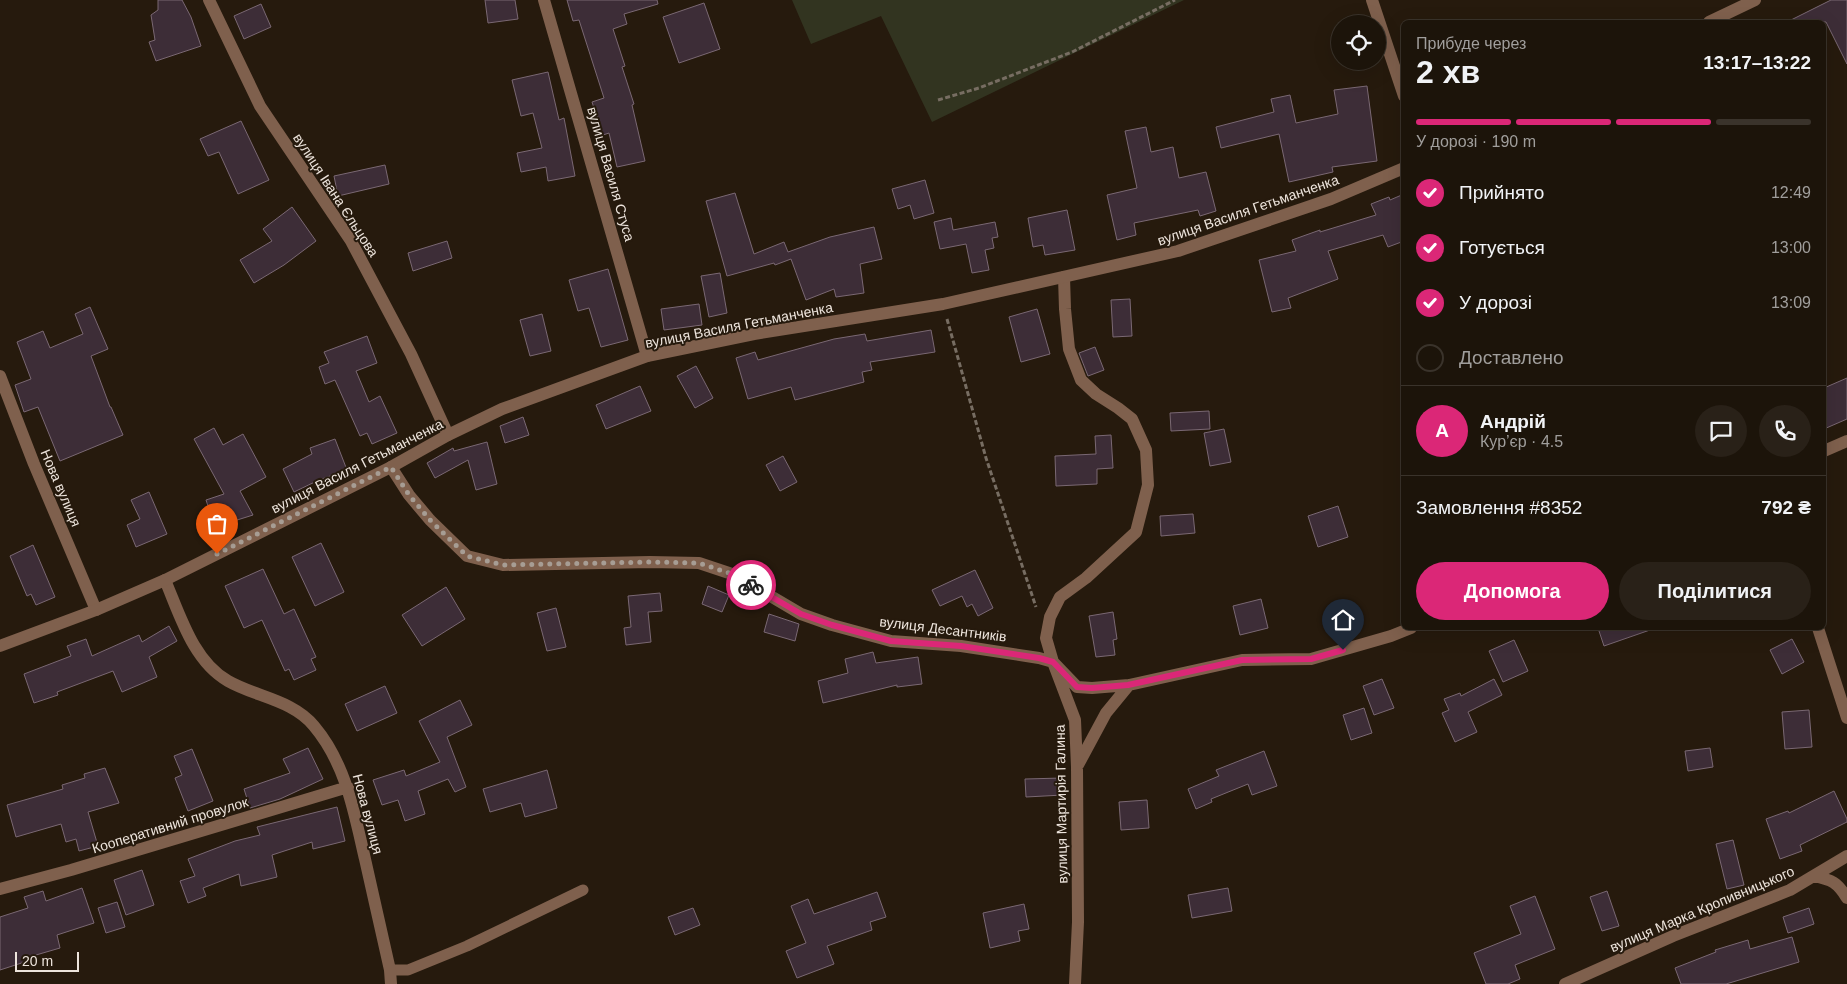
<!DOCTYPE html>
<html lang="uk">
<head>
<meta charset="utf-8">
<style>
	:root { --surface:#1c140a; --page:#292118; --text:#f1f3f6; --muted:#a09e9c; --line:#3a332b; --accent:#db2777 }
	body { margin:0; font-family:Arial,sans-serif; background:var(--page); color:var(--text); height:100vh; display:flex; flex-direction:column; font-size:19px; white-space:nowrap }
	* { box-sizing:border-box; margin:0 }
	p { font-size:16px; color:var(--muted) }
	.icon { flex:none; width:28px; height:28px; fill:none; stroke:currentColor; stroke-width:2; stroke-linecap:round; stroke-linejoin:round }
	.map { position:relative; flex:1; overflow:hidden }
	.panel { position:absolute; left:1401px; top:20px; width:425px; height:610px; display:flex; flex-direction:column; background:var(--surface); border-radius:8px; box-shadow:0 5px 20px #0002,0 0 0 1px var(--line) }
	.panel>* { flex:none }
	.controls { position:absolute; left:1331px; top:15px; display:grid; gap:10px }
	.controls a { display:grid; place-items:center; width:55px; height:55px; border-radius:50%; background:var(--surface); box-shadow:0 5px 20px #0002,0 0 0 1px var(--line); font-size:25px }
	.scale { position:absolute; left:15px; bottom:12px; width:64px; box-sizing:border-box; padding-left:5px; border:2px solid #ede4dc; border-top:0; font-size:14px; line-height:18px; white-space:nowrap; color:#ede4dc; -webkit-text-stroke:4px #261a0d; paint-order:stroke }
	.pin { position:absolute; display:grid; place-items:center; width:42px; height:42px; color:#fff; margin:-51px -21px; border-radius:50% 50% 50% 0; rotate:-45deg; box-shadow:0 0 5px #0007 }
	.pin .icon { rotate:45deg }
	.courier { position:absolute; display:grid; place-items:center; width:50px; height:50px; margin:-25px; border:4px solid #db2777; border-radius:50%; background:#fff; color:#222; box-shadow:0 1px 6px #0007 }
	.overview em { font-style:normal; font-weight:600 }
	.overview div { display:flex; flex-direction:column-reverse }
	.overview { display:flex; align-items:center; justify-content:space-between; height:85px; padding:0 15px }
	h1 { font-size:32px; font-weight:600; line-height:38px }
	.bar { display:grid; grid-template-columns:repeat(4,1fr); gap:8px 5px; align-content:center; height:60px; padding:0 15px }
	.bar i { height:6px; border-radius:4px; background:var(--line) }
	.bar .current { background:var(--accent) }
	.bar p { grid-column:span 4 }
	.line { display:flex; align-items:center; gap:12px; padding:0 15px; border-top:1px solid var(--line) }
	.line div { flex:1 }
	.round { display:grid; place-items:center; flex:none; width:52px; height:52px; border-radius:26px; background:var(--page) }
	ol { padding:0 15px; list-style:none }
	li { display:flex; align-items:center; gap:15px; height:55px }
	li p { margin-inline-start:auto }
	li .icon { padding:5px; border-radius:50%; background:var(--accent); color:#fff; stroke-width:4 }
	li:last-child { color:var(--muted) }
	li i { width:28px; height:28px; border:2px solid var(--line); border-radius:50% }
	.action { display:flex; gap:10px; margin-top:auto; padding:10px 15px }
	.action a { flex:1; height:58px; border-radius:30px; background:var(--accent); color:#fff; font-size:20px; font-weight:600; line-height:58px; text-align:center }
	.action a+a { background:var(--page); color:var(--text) }
	.map>svg:first-child { display:block }
	.green { fill:#323420 }
	.building { fill:#3d2d37; stroke:#7a6873 }
	.lines { fill:none; stroke-linecap:round; stroke-linejoin:round }
	.path { stroke:#776d62; stroke-width:3; stroke-dasharray:5 2.5; stroke-linecap:butt }
	.service { stroke:#7f604d; stroke-width:11 }
	.minor { stroke:#7f604d; stroke-width:12 }
	.tertiary { stroke:#7f604d; stroke-width:12 }
	.done { stroke:#a79d94; stroke-width:5; stroke-dasharray:0 9 }
	.route { stroke:#db2777; stroke-width:6 }
	.labels { text-anchor:middle; stroke-width:4; stroke-linejoin:round; paint-order:stroke }
	.street-label { font-size:14px; fill:#ede4dc; stroke:#261a0d }
</style>
</head>
<body>
<div class="map">
<svg width="1847" height="984" viewBox="0 0 1847 984">
	<rect width="100%" height="100%" fill="#261a0d"/>
	<path class="green" d="M792,0H1184L932,122L881,16L811,44Z"/>
	<path class="building" d="M158,0H182L191,17L201,46L156,61L149,42L155,40L151,15L158,10Z
		M485,0H515L518,19L488,23Z
		M567,0H657L658,4L624,14L627,24L613,29L625,66L622,67L634,104L632,105L645,161L617,167L609,133L603,135L592,102L604,98L579,20L573,21Z
		M1831,0H1847V64L1826,22H1787Z
		M704,3L720,49L679,63L663,17Z
		M261,4L271,27L244,39L234,16Z
		M548,72L559,120L564,118L575,176L548,181L546,167L521,172L517,153L542,148L533,113L521,116L512,80Z
		M1367,86L1377,161L1332,167L1333,172L1289,182L1279,134L1221,148L1216,127L1274,112L1271,99L1290,95L1296,123L1338,114L1334,90Z
		M241,121L269,180L238,194L219,152L208,156L200,139Z
		M1146,127L1151,152L1173,147L1179,178L1206,172L1216,211L1200,216L1198,210L1134,223L1136,235L1117,240L1107,195L1137,188L1125,131Z
		M385,165L389,184L338,196L334,176Z
		M925,180L934,213L914,219L910,205L898,209L892,189Z
		M735,193L754,254L784,242L788,252L830,237L874,227L882,259L860,264L864,293L836,297L834,289L806,300L791,259L775,265L774,263L727,276L706,201Z
		M1404,194V241L1388,247L1383,235L1328,251L1338,279L1288,298L1291,308L1272,312L1259,260L1296,251L1292,240L1320,230V232L1376,215L1371,204L1389,197L1390,200Z
		M292,207L316,241L284,265L254,283L240,260L272,241L263,229Z
		M1067,210L1075,250L1045,255L1043,245L1033,247L1028,218Z
		M951,218L953,230L995,222L998,237L992,238L994,248L985,250L989,270L972,273L966,244L940,249L934,222Z
		M447,241L452,258L413,271L408,253Z
		M608,269L628,340L601,347L589,308L578,311L569,280Z
		M720,273L727,313L709,317L701,276Z
		M1130,299L1132,336L1113,337L1111,300Z
		M699,304L702,325L664,330L661,309Z
		M90,307L108,349L91,356L110,407H111L123,435L60,461L38,407L24,412L15,385L31,379L17,342L43,331L50,348L83,334L75,314Z
		M1037,309L1050,354L1021,362L1009,317Z
		M542,314L551,351L530,356L520,320Z
		M931,330L935,352L870,362L872,370L862,372L864,382L795,400L791,387L748,399L736,358L755,352L758,360L834,339L865,334L867,341Z
		M367,336L377,363L356,371L369,402L380,396L397,433L372,444L367,433L360,436L335,380L325,384L319,367L329,363L324,352Z
		M1095,347L1104,370L1088,376L1079,353Z
		M696,366L713,398L695,408L677,376Z
		M1847,378V419L1824,429V388Z
		M640,386L651,411L606,429L596,405Z
		M1209,411L1210,429L1171,431L1170,413Z
		M523,417L529,435L505,443L500,426Z
		M214,428L223,445L243,434L266,477L240,491L253,515L215,527L206,500L224,494L194,439Z
		M1224,429L1231,462L1210,466L1204,433Z
		M1111,435L1113,468L1097,469V484L1056,486L1055,456L1096,454L1095,436Z
		M335,439L347,470L319,480L294,492L283,469L312,454L310,448Z
		M487,442L497,484L476,490L468,460L435,478L427,463L453,448L454,451Z
		M783,456L797,482L780,491L766,465Z
		M149,492L167,534L136,547L127,525L140,519L131,500Z
		M1338,506L1348,537L1318,547L1308,516Z
		M1193,514L1195,533L1161,536L1160,516Z
		M321,543L344,592L315,606L292,557Z
		M33,545L55,597L36,605L31,594L27,596L10,556Z
		M263,569L284,614L294,609L316,657L311,659L316,670L294,680L289,669L285,671L262,620L244,628L225,586Z
		M975,570L993,608L978,616L972,604L967,607L962,596L940,606L932,590Z
		M708,586L729,595L722,612L702,604Z
		M446,587L465,619L422,646L402,615Z
		M660,593L662,611L648,612L651,642L626,645L624,628L631,627L628,596Z
		M1261,599L1268,628L1240,635L1233,606Z
		M556,608L566,647L547,651L537,613Z
		M1113,612L1117,639L1113,640L1115,655L1096,657L1089,616Z
		M769,614L799,624L795,641L764,632Z
		M169,626L177,641L149,657L157,677L122,692L113,671L57,692L58,695L34,703L24,674L71,656L67,646L86,639L92,656L139,635L142,642Z
		M1598,628H1650V630L1604,646Z
		M1792,639L1804,662L1782,674L1770,650Z
		M1514,640L1528,671L1503,682L1489,651Z
		M873,652L876,663L918,657L922,684L897,687V685L823,703L818,681L848,673L845,659Z
		M1382,679L1394,708L1374,715L1363,686Z
		M1494,679L1502,695L1468,712L1477,732L1455,742L1442,713L1449,710L1444,699L1460,693L1461,696Z
		M385,686L397,713L357,731L345,704Z
		M460,700L472,725L447,737L466,787L455,792L448,779L418,791L425,814L405,821L398,800L382,805L373,780L404,770L406,776L440,762L419,721Z
		M1364,708L1372,733L1351,740L1343,715Z
		M1809,710L1812,747L1785,749L1782,712Z
		M308,748L323,779L280,799L250,808L244,789L290,773L283,759Z
		M1710,748L1713,767L1688,771L1685,751Z
		M192,749L213,801L188,811L175,778L182,775L174,756Z
		M1264,751L1277,786L1252,795L1248,784L1211,799L1212,802L1196,809L1188,789L1219,776L1216,770Z
		M105,768L119,803L88,812L98,846L79,851L76,839L66,842L61,824L16,837L7,805L63,789L62,785L85,778L84,774Z
		M547,770L557,808L525,817L521,803L490,812L483,789Z
		M1062,778L1063,795L1026,797L1025,779Z
		M1834,791L1847,819V822L1800,845L1802,851L1780,859L1766,819L1788,811L1789,813Z
		M1147,800L1149,828L1121,830L1119,802Z
		M337,807L345,841L313,849L312,842L272,855L277,877L241,886L239,874L203,888L206,896L188,903L180,881L195,876L188,859L235,841L260,835L257,827Z
		M1733,840L1744,885L1727,889L1716,844Z
		M142,870L154,905L126,915L114,880Z
		M82,888L94,923L57,935L60,948L36,955L37,958L0,970V917L28,908L24,897L43,891L46,901Z
		M1228,888L1232,911L1192,918L1188,895Z
		M1607,891L1619,926L1602,931L1590,897Z
		M877,892L886,917L870,922L872,930L827,946L834,964L797,978L786,951L806,943L791,906L808,899L814,914Z
		M1535,896L1555,949L1515,965L1520,979L1508,984H1486L1474,953L1521,934L1510,906Z
		M117,902L125,927L106,933L98,908Z
		M1024,904L1029,929L1018,931L1020,941L990,948L983,913Z
		M693,908L700,925L675,935L668,917Z
		M1809,908L1814,924L1788,933L1783,917Z
		M1792,937L1799,962L1726,984H1681L1675,968L1716,952L1715,950L1748,940L1750,949Z"/>
	<g class="lines">
		<path class="path" d="M938,100L979,88L1072,52L1175,0
			M947,319L986,458L1036,607"/>
		<path class="service" d="M390,970H408L467,946L583,890"/>
		<path class="minor" d="M209,0L260,106L351,241L411,354L448,435
			M544,0L647,356
			M1372,0L1404,96
			M1064,277L1065,309L1069,349L1081,380L1096,394L1118,408L1132,419L1146,450L1148,485L1136,532L1086,578L1060,597L1050,617L1046,638L1053,662L1075,720L1077,767L1078,922L1075,984
			M0,376L34,464L96,610
			M1824,451L1847,441
			M391,467L409,495L430,520L467,556L503,565L650,562L699,563L735,575L801,614L832,625L891,641L961,646L1039,658L1053,662L1077,687L1092,688L1129,685L1242,660L1311,659L1391,636L1411,628
			M165,580C180,615 193,661 228,681C256,697 293,700 314,726C346,764 354,812 365,859C373,896 382,933 390,970L391,984
			M1818,628L1847,718
			M1078,765L1106,713L1129,685
			M1814,876C1832,880 1837,882 1847,898
			M0,889L71,870L348,787
			M1565,984L1673,936L1790,890L1847,856"/>
		<path class="tertiary" d="M1709,22L1755,0
			M0,646L96,610L165,580L391,467L448,435L502,409L647,356L754,334L943,304L1178,251L1331,199L1404,168"/>
	</g>
	<g class="lines">
		<path class="done" d="M217,554L391,467L409,495L430,520L467,556L503,565L650,562L699,563L735,575L751,585"/>
		<path class="route" d="M751,585L801,614L832,625L891,641L961,646L1039,658L1053,662L1077,687L1092,688L1128,685L1242,660L1311,659L1343,650"/>
	</g>
	<g class="labels">
		<g class="street-label">
			<text transform="translate(611 174) rotate(74)" y="5">вулиця Василя Стуса</text>
			<text transform="translate(336 195) rotate(57)" y="5">вулиця Івана Єльцова</text>
			<text transform="translate(1248 210) rotate(-19)" y="5">вулиця Василя Гетьманченка</text>
			<text transform="translate(739 325) rotate(-11)" y="5">вулиця Василя Гетьманченка</text>
			<text transform="translate(357 466) rotate(-27)" y="5">вулиця Василя Гетьманченка</text>
			<text transform="translate(61 488) rotate(67)" y="5">Нова вулиця</text>
			<text transform="translate(943 629) rotate(7)" y="5">вулиця Десантників</text>
			<text transform="translate(1061 804) rotate(-91)" y="5">вулиця Мартирія Галина</text>
			<text transform="translate(368 814) rotate(75)" y="5">Нова вулиця</text>
			<text transform="translate(170 825) rotate(-17)" y="5">Кооперативний провулок</text>
			<text transform="translate(1702 909) rotate(-23)" y="5">вулиця Марка Кропивницького</text>
		</g>
	</g>
</svg>
<div class="controls">
<a><svg class="icon" aria-label="locate" viewBox="0 0 24 24"><circle cx="12" cy="12" r="6"/><path d="M12 2v4M12 18v4M2 12h4M18 12h4"/></svg></a>
</div>
<div class="scale">20 m</div>
<div class="pin" style="left:217px;top:554px;background:#ea580c"><svg class="icon" aria-label="bag" viewBox="0 0 24 24"><path d="M5 8h14l-1 12H6zM9 8a3 3 0 0 1 6 0"/></svg></div>
<div class="pin" style="left:1343px;top:650px;background:#1f2937"><svg class="icon" aria-label="home" viewBox="0 0 24 24"><path d="M3 11l9-7 9 7M6 9v11h12V9"/></svg></div>
<div class="courier" style="left:751px;top:585px"><svg class="icon" aria-label="bike" viewBox="0 0 24 24"><circle cx="6" cy="16" r="4"/><circle cx="18" cy="16" r="4"/><path d="M6 16l4-8h5l3 8M10 8l3 8H6M13 5h3"/></svg></div>
<section class="panel">
<div class="overview"><div><h1>2 хв</h1><p>Прибуде через</p></div><em>13:17–13:22</em></div>
<div class="bar"><i class="current"></i><i class="current"></i><i class="current"></i><i></i><p>У дорозі · 190 m</p></div>
<ol>
<li><svg class="icon" aria-label="check" viewBox="0 0 24 24"><path d="M5 12l5 5 9-10"/></svg>Прийнято<p>12:49</p></li>
<li><svg class="icon" aria-label="check" viewBox="0 0 24 24"><path d="M5 12l5 5 9-10"/></svg>Готується<p>13:00</p></li>
<li><svg class="icon" aria-label="check" viewBox="0 0 24 24"><path d="M5 12l5 5 9-10"/></svg>У дорозі<p>13:09</p></li>
<li><i></i>Доставлено</li>
</ol>
<div class="line" style="height:90px"><b class="round" style="background:var(--accent);color:#fff">А</b><div><b>Андрій</b><p>Кур’єр · 4.5</p></div><a class="round"><svg class="icon" aria-label="chat" viewBox="0 0 24 24"><path d="M4 5h16v11H9l-5 4z"/></svg></a><a class="round"><svg class="icon" aria-label="phone" viewBox="0 0 24 24"><path d="M5 4h4l2 5-3 2q2 4 5 5l2-3 5 2v4C11 20 4 13 5 4z"/></svg></a></div>
<div class="line" style="height:65px"><div>Замовлення #8352</div><b>792 ₴</b></div>
<div class="action"><a>Допомога</a><a>Поділитися</a></div>
</section>
</div>
</body>
</html>
